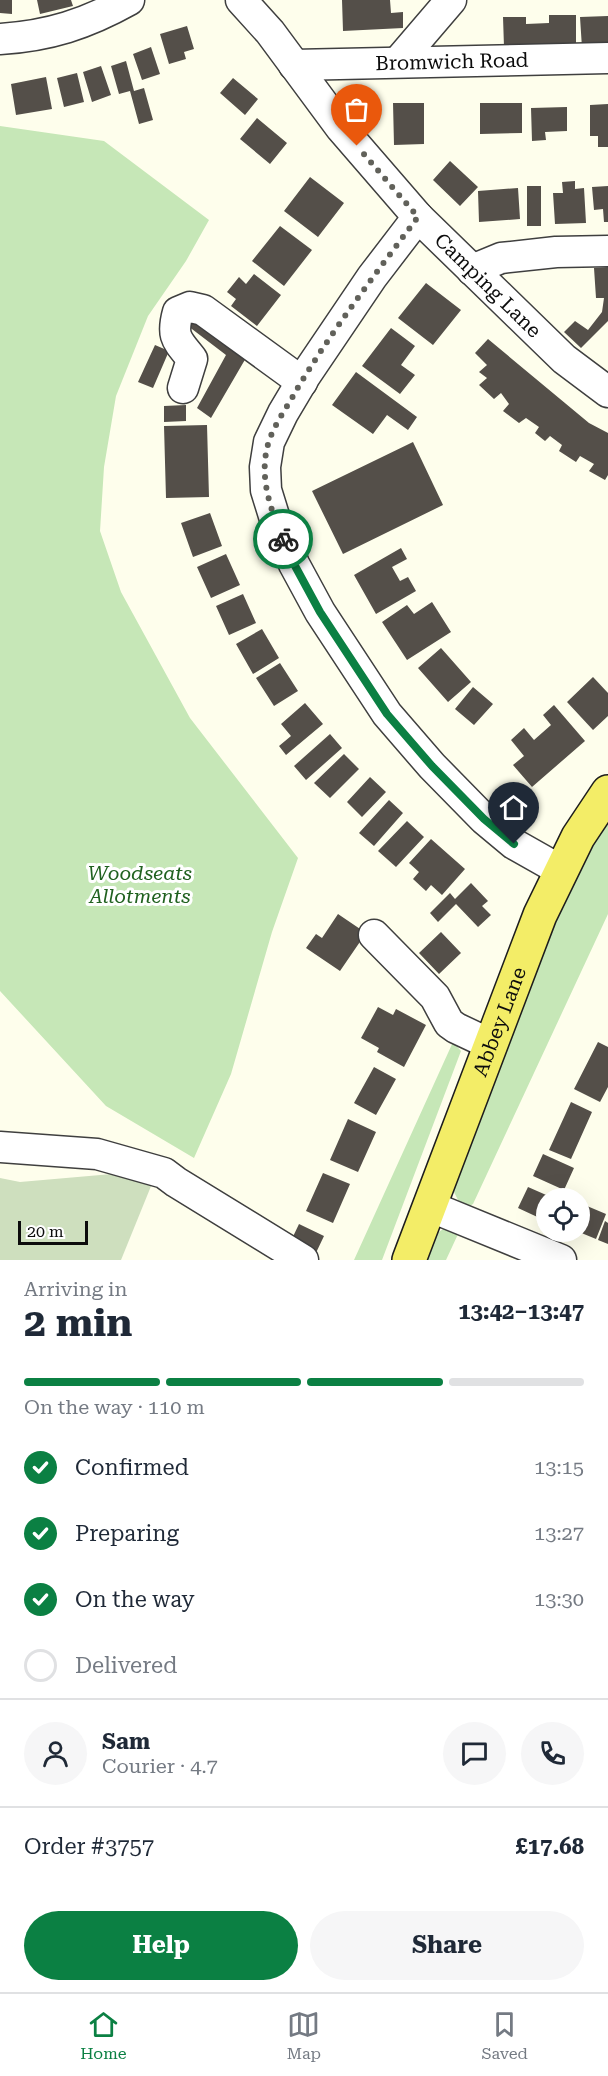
<!DOCTYPE html>
<html lang="en">
<head>
<meta charset="utf-8">
<style>
	:root { --surface:#fff; --page:#f6f6f7; --text:#1f2937; --muted:#747a83; --line:#e0e1e3; --accent:#0b8043 }
	body { margin:0; font-family:"Roboto Serif",serif; background:var(--page); color:var(--text); height:100vh; display:flex; flex-direction:column; font-size:22px; white-space:nowrap }
	* { box-sizing:border-box; margin:0 }
	p { font-size:20px; color:var(--muted) }
	.icon { flex:none; width:33px; height:33px; fill:none; stroke:currentColor; stroke-width:2; stroke-linecap:round; stroke-linejoin:round }
	.map { position:relative; height:1260px; overflow:hidden }
	.panel { display:flex; flex-direction:column; background:var(--surface); flex:1 }
	.panel>* { flex:none }
	.fabs { position:absolute; left:536px; top:1188px; display:grid; gap:12px }
	.fabs a { display:grid; place-items:center; width:54px; height:54px; border-radius:50%; background:var(--surface); box-shadow:0 6px 24px #0002; font-size:30px }
	.scale { position:absolute; left:18px; bottom:15px; width:70px; box-sizing:border-box; padding-left:6px; border:3px solid #0c0c0c; border-top:0; font-size:16px; line-height:21px; white-space:nowrap; color:#0c0c0c; -webkit-text-stroke:4px #fff; paint-order:stroke }
	.pin { position:absolute; display:grid; place-items:center; width:51px; height:51px; color:#fff; margin:-62px -26px; border-radius:50% 50% 50% 0; rotate:-45deg; box-shadow:0 0 6px #0007 }
	.pin .icon { rotate:45deg }
	.courier { position:absolute; display:grid; place-items:center; width:60px; height:60px; margin:-30px; border:4px solid #0b8043; border-radius:50%; background:#fff; color:#222; box-shadow:0 2px 8px #0007 }
	.summary em { font-style:normal; font-weight:700 }
	.summary div { display:flex; flex-direction:column-reverse }
	.summary { display:flex; align-items:center; justify-content:space-between; height:102px; padding:0 24px }
	h1 { font-size:39px; font-weight:700; line-height:45px }
	.bar { display:grid; grid-template-columns:repeat(4,1fr); gap:9px 6px; align-content:center; height:72px; padding:0 24px }
	.bar i { height:8px; border-radius:4px; background:var(--line) }
	.bar .active { background:var(--accent) }
	.bar p { grid-column:span 4 }
	.line { display:flex; align-items:center; gap:15px; padding:0 24px; border-top:2px solid var(--line) }
	.line div { flex:1 }
	.round { display:grid; place-items:center; flex:none; width:63px; height:63px; border-radius:32px; background:var(--page) }
	ol { padding:0 24px; list-style:none }
	li { display:flex; align-items:center; gap:18px; height:66px }
	li p { margin-inline-start:auto }
	li .icon { padding:6px; border-radius:50%; background:var(--accent); color:#fff; stroke-width:4 }
	li:last-child { color:var(--muted) }
	li i { width:33px; height:33px; border:3px solid var(--line); border-radius:50% }
	.button { display:flex; gap:12px; margin-top:auto; padding:12px 24px }
	.button a { flex:1; height:69px; border-radius:36px; background:var(--accent); color:#fff; font-size:24px; font-weight:700; line-height:69px; text-align:center }
	.button a+a { background:var(--page); color:var(--text) }
	.menu { display:flex; justify-content:space-around; align-items:center; height:84px; border-top:2px solid var(--line); background:var(--surface); font-size:16px; color:var(--muted) }
	.menu a { display:grid; justify-items:center; gap:3px }
	.menu .active { color:var(--accent) }
	.map>svg:first-child { display:block }
	.green { fill:#c6e7b7 }
	.cemetery { fill:#cedfbe }
	.building { fill:#544f49 }
	.lines { fill:none; stroke-linecap:round; stroke-linejoin:round }
	.minor-casing { stroke:#3f3f3f; stroke-width:33 }
	.major-casing { stroke:#1d1d1d; stroke-width:36 }
	.minor { stroke:#fff; stroke-width:30 }
	.major { stroke:#f3ed67; stroke-width:33 }
	.done { stroke:#61615a; stroke-width:6; stroke-dasharray:0 10.8 }
	.route { stroke:#0b8043; stroke-width:8 }
	.labels { text-anchor:middle; stroke-width:6; stroke-linejoin:round; paint-order:stroke }
	.street-label { font-size:20px; fill:#0c0c0c; stroke:#fff }
	.park-label { font-size:20px; font-style:italic; fill:#20611f; stroke:#fff }
</style>
</head>
<body>
<div class="map">
<svg width="608" height="1260" viewBox="0 0 608 1260">
	<rect width="100%" height="100%" fill="#fefeec"/>
	<path class="green" d="M0,126L104,141L209,220L186,261L148,316L116,396L104,467L100,531L121,592L190,718L298,858L272,932L231,1074L194,1158L106,1106L0,991Z
		M608,816V914L473,1204L468,1207L460,1204L453,1190L579,855Z
		M453,1042L461,1051L382,1260H354Z
		M445,1228L459,1232L446,1260H425L437,1233Z"/>
	<path class="cemetery" d="M160,1164L121,1260H0V1178L20,1182L112,1174Z"/>
	<path class="building" d="M0,0H12V14L0,13Z
		M37,0H71L73,6L40,14Z
		M342,0H390L391,13L403,12V28L343,31Z
		M549,15H576V46L504,47L503,17H526V24L549,23Z
		M608,16V47L582,48L580,17Z
		M187,26L194,49L184,52L186,59L169,64L160,34Z
		M151,47L160,74L142,80L133,54Z
		M126,61L134,91L144,88L153,120L139,124L130,91L119,94L111,66Z
		M101,66L111,95L92,102L83,72Z
		M77,73L84,102L64,107L57,78Z
		M46,77L52,109L16,115L11,84Z
		M233,78L258,99L245,115L220,93Z
		M393,103H424V144L394,145Z
		M480,103H522V133L480,134Z
		M608,104V147H598V136H590V105Z
		M567,107V131L545,132L546,140L532,141L531,108Z
		M257,118L287,143L270,164L240,139Z
		M450,161L478,187L460,206L433,180Z
		M310,177L344,203L318,237L284,211Z
		M575,181V189L584,188L586,223L555,224L553,193H563L562,182Z
		M527,186H541V226H527Z
		M608,186V222H604L603,209L594,210L592,187Z
		M518,188L520,219L479,222L478,191Z
		M280,226L312,250L284,286L252,261Z
		M608,267V321L581,348L564,332L575,321L588,330L602,312L604,298H596L594,268Z
		M254,274L281,295L257,326L231,306L236,299L227,292L239,277L246,284Z
		M426,283L461,310L433,345L398,318Z
		M200,313L250,351L211,418L197,408L226,355L188,326Z
		M391,328L415,346L401,365L415,375L400,394L362,366Z
		M488,339L589,423L608,433V475L605,480L589,471L594,464L580,456L576,462L559,451L562,445L550,436L545,441L535,433L539,427L526,418L519,423L503,411L509,404L501,393L494,399L479,385L487,378L479,372L487,365L475,353Z
		M155,345L169,351L153,388L138,382Z
		M356,372L417,417L408,430L387,415L373,434L332,405Z
		M186,405V421L164,422V406Z
		M207,425L209,497L166,498L164,426Z
		M413,442L443,505L343,554L312,491Z
		M210,513L222,546L193,557L181,523Z
		M401,548L407,559L392,567L400,581L408,577L416,591L376,614L354,575Z
		M226,554L240,585L211,598L197,567Z
		M243,594L256,623L229,635L216,606Z
		M432,602L451,632L407,660L382,622L407,605L414,614Z
		M262,629L279,658L253,674L236,644Z
		M441,648L471,682L448,702L418,668Z
		M280,663L298,691L274,706L256,678Z
		M593,677L608,693V716L593,730L567,702Z
		M473,687L493,704L474,725L455,709Z
		M305,703L323,724L286,755L279,746L291,736L281,724Z
		M554,705L585,741L532,787L513,765L524,756L511,740L524,728L534,740L551,725L543,715Z
		M330,734L342,748L306,780L294,766Z
		M344,754L359,769L330,798L314,783Z
		M370,777L386,792L362,817L347,802Z
		M389,800L403,813L374,846L359,833Z
		M407,821L424,837L396,867L378,851Z
		M431,839L465,869L442,895L431,885L426,891L413,879L419,872L409,863Z
		M471,883L488,901L482,906L491,915L478,927L456,904L438,922L430,913L450,893L455,899Z
		M338,914L366,933L340,971L306,948L316,934L322,938Z
		M441,932L461,953L439,974L419,953Z
		M378,1007L393,1015L396,1009L426,1025L404,1067L377,1052L379,1048L361,1038Z
		M598,1042L608,1047V1087L600,1102L574,1089Z
		M374,1067L396,1079L376,1115L354,1103Z
		M571,1102L592,1112L571,1159L549,1150Z
		M348,1119L376,1132L358,1172L330,1160Z
		M543,1154L574,1168L564,1190L533,1176Z
		M323,1173L350,1184L333,1223L306,1211Z
		M528,1187L553,1198H546V1221L518,1208Z
		M587,1206L606,1214L596,1239L579,1232V1224Z
		M605,1221L608,1223V1244L598,1240Z
		M299,1224L324,1236L314,1257L289,1245Z"/>
	<g class="lines">
		<g class="minor-casing">
			<g id="minor">
				<path id="s1" d="M241,0L270,32L341,128L418,217L564,359L608,392"/>
				<path d="M0,39C49,36 86,24 129,0"/>
				<path d="M398,62L451,0"/>
				<path id="s2" d="M294,65L608,58"/>
				<path d="M418,217L372,277L305,376L283,413L269,442L265,467L266,490L275,519L294,564L320,612L387,714L432,766L484,819L514,844L560,870"/>
				<path d="M472,270L501,258L556,252L608,251"/>
				<path d="M183,388L192,359C177,340 171,337 178,312L190,307L203,310L302,382"/>
				<path d="M374,935L435,997L449,1023L456,1028L490,1044"/>
				<path d="M0,1147L97,1154L164,1173L176,1182L303,1260"/>
				<path d="M429,1206L561,1260"/>
			</g>
		</g>
		<g class="major-casing">
			<g id="major">
				<path id="s3" d="M409,1260L540,915L578,837L608,792"/>
			</g>
		</g>
		<use href="#minor" class="minor"/>
		<use href="#major" class="major"/>
	</g>
	<g class="lines">
		<path class="done" d="M283,539C270,508 258,475 269,441C275,423 288,406 297,389C333,329 376,273 418,217L357,146"/>
		<path class="route" d="M283,539L294,564L320,612L387,714L432,766L484,819L514,844"/>
	</g>
	<g class="labels">
		<g class="street-label">
			<text dy="7" stroke="none"><textPath href="#s2" startOffset="158">Bromwich Road</textPath></text>
			<text dy="7" stroke="none"><textPath href="#s1" startOffset="378">Camping Lane</textPath></text>
			<text dy="7" stroke="none"><textPath href="#s3" startOffset="255">Abbey Lane</textPath></text>
		</g>
		<g class="park-label">
			<text x="140" y="880">Woodseats<tspan x="140" dy="23">Allotments</tspan></text>
		</g>
	</g>
</svg>
<div class="fabs">
<a><svg class="icon" aria-label="locate" viewBox="0 0 24 24"><circle cx="12" cy="12" r="6"/><path d="M12 2v4M12 18v4M2 12h4M18 12h4"/></svg></a>
</div>
<div class="scale">20 m</div>
<div class="pin" style="left:357px;top:146px;background:#ea580c"><svg class="icon" aria-label="bag" viewBox="0 0 24 24"><path d="M5 8h14l-1 12H6zM9 8a3 3 0 0 1 6 0"/></svg></div>
<div class="pin" style="left:514px;top:844px;background:#1f2937"><svg class="icon" aria-label="home" viewBox="0 0 24 24"><path d="M3 11l9-7 9 7M6 9v11h12V9"/></svg></div>
<div class="courier" style="left:283px;top:539px"><svg class="icon" aria-label="bike" viewBox="0 0 24 24"><circle cx="6" cy="16" r="4"/><circle cx="18" cy="16" r="4"/><path d="M6 16l4-8h5l3 8M10 8l3 8H6M13 5h3"/></svg></div>
</div>
<section class="panel">
<div class="summary"><div><h1>2 min</h1><p>Arriving in</p></div><em>13:42–13:47</em></div>
<div class="bar"><i class="active"></i><i class="active"></i><i class="active"></i><i></i><p>On the way · 110 m</p></div>
<ol>
<li><svg class="icon" aria-label="check" viewBox="0 0 24 24"><path d="M5 12l5 5 9-10"/></svg>Confirmed<p>13:15</p></li>
<li><svg class="icon" aria-label="check" viewBox="0 0 24 24"><path d="M5 12l5 5 9-10"/></svg>Preparing<p>13:27</p></li>
<li><svg class="icon" aria-label="check" viewBox="0 0 24 24"><path d="M5 12l5 5 9-10"/></svg>On the way<p>13:30</p></li>
<li><i></i>Delivered</li>
</ol>
<div class="line" style="height:108px"><a class="round"><svg class="icon" aria-label="person" viewBox="0 0 24 24"><circle cx="12" cy="8" r="4"/><path d="M4 21q1-7 8-7t8 7"/></svg></a><div><b>Sam</b><p>Courier · 4.7</p></div><a class="round"><svg class="icon" aria-label="chat" viewBox="0 0 24 24"><path d="M4 5h16v11H9l-5 4z"/></svg></a><a class="round"><svg class="icon" aria-label="phone" viewBox="0 0 24 24"><path d="M5 4h4l2 5-3 2q2 4 5 5l2-3 5 2v4C11 20 4 13 5 4z"/></svg></a></div>
<div class="line" style="height:78px"><div>Order #3757</div><b>£17.68</b></div>
<div class="button"><a>Help</a><a>Share</a></div>
</section>
<nav class="menu">
<a class="active"><svg class="icon" aria-label="home" viewBox="0 0 24 24"><path d="M3 11l9-7 9 7M6 9v11h12V9"/></svg>Home</a>
<a><svg class="icon" aria-label="map" viewBox="0 0 24 24"><path d="M3 6l6-2 6 2 6-2v14l-6 2-6-2-6 2zM9 4v14M15 6v14"/></svg>Map</a>
<a><svg class="icon" aria-label="saved" viewBox="0 0 24 24"><path d="M7 4h10v16l-5-4-5 4z"/></svg>Saved</a>
</nav>
</body>
</html>
